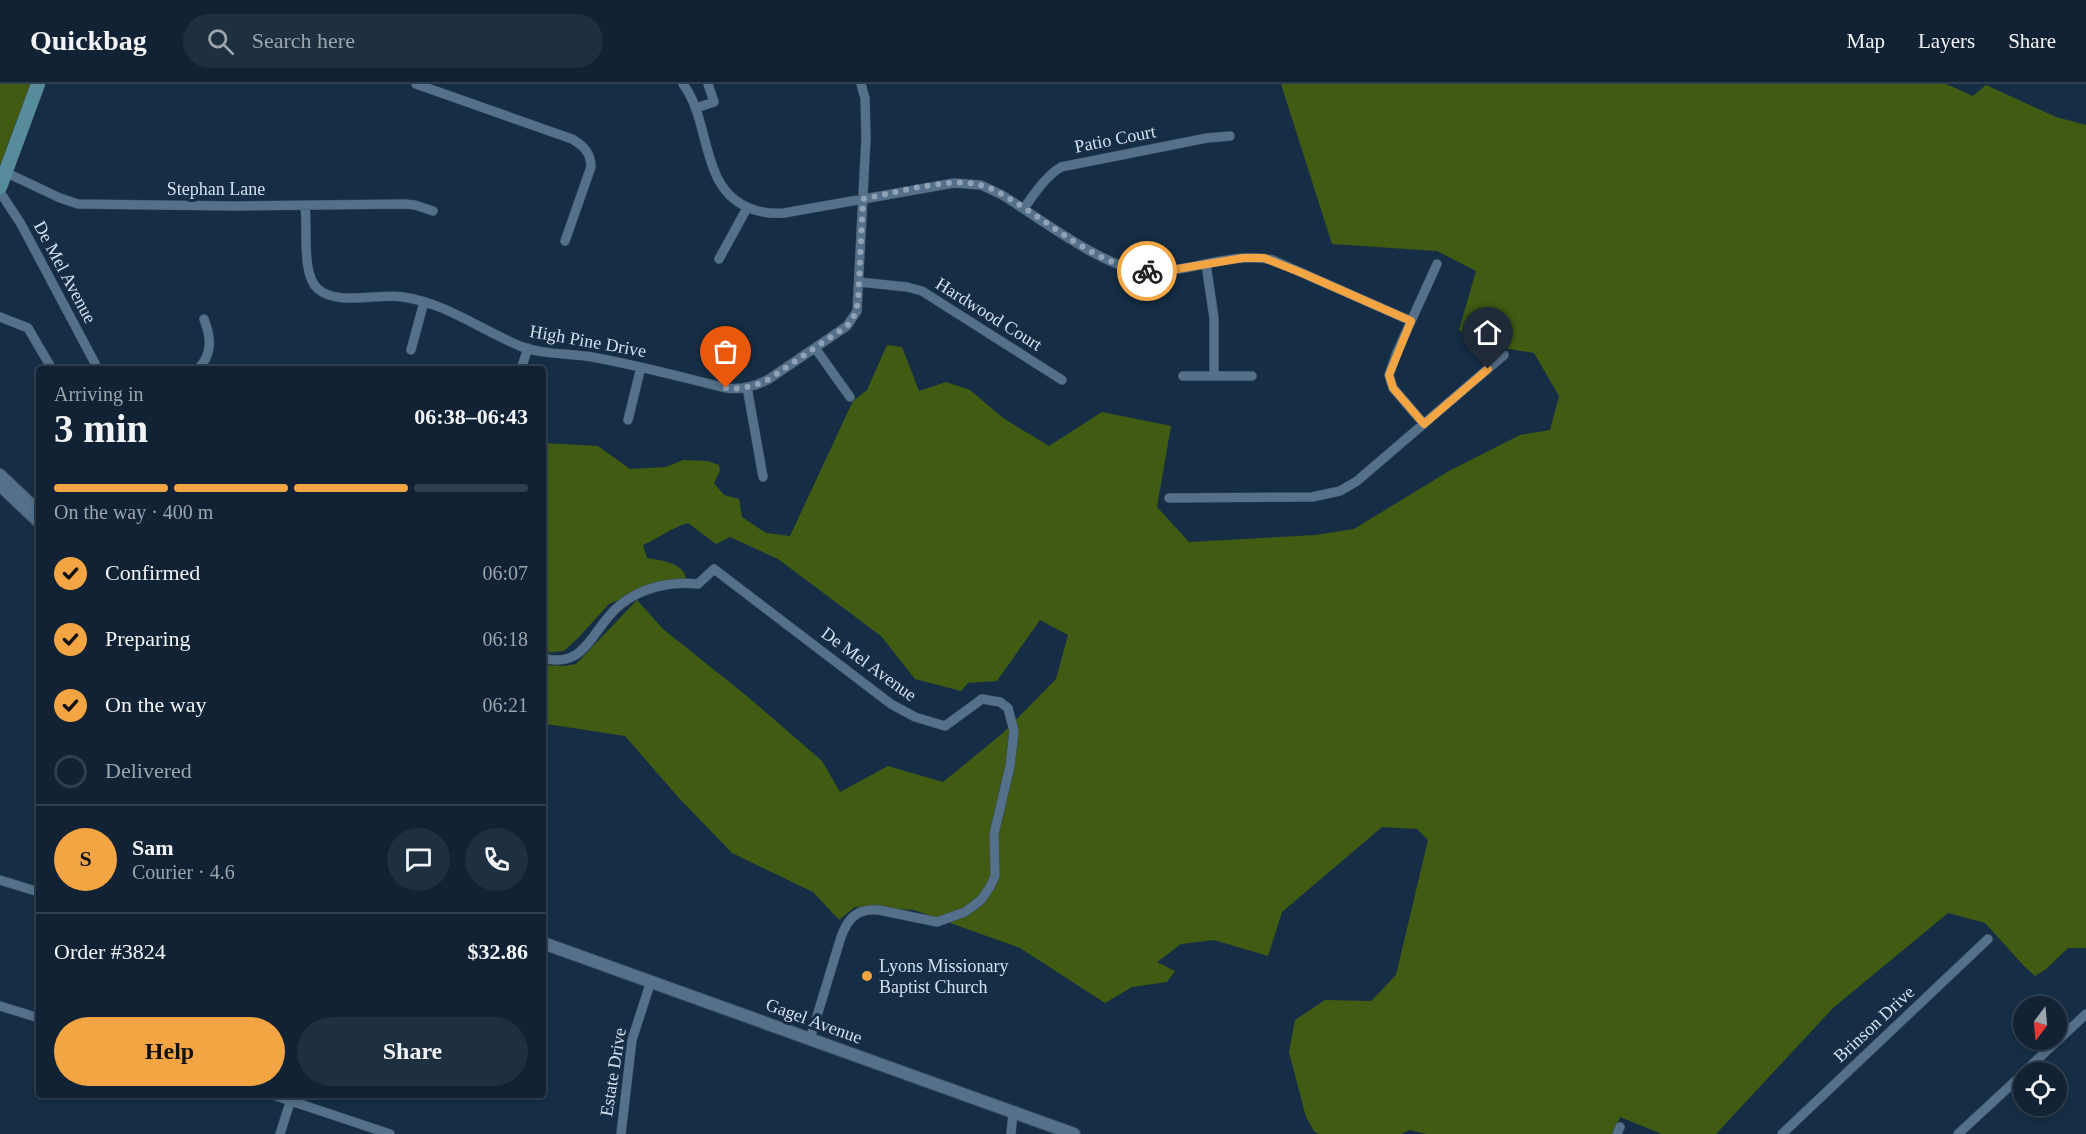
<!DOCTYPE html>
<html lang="en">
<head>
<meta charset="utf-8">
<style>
	:root { --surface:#102234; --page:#1e2f40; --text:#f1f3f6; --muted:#9ca4ac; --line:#303f4f; --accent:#f3a443 }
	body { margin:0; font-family:"Times New Roman",serif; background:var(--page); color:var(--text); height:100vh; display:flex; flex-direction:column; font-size:22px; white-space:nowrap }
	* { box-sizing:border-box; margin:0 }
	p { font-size:20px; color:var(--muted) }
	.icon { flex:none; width:33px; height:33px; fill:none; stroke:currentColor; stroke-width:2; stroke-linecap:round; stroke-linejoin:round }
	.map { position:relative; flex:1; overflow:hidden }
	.drawer { position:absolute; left:36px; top:282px; width:510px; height:732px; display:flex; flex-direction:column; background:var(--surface); border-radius:6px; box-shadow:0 3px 9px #0003,0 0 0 2px var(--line) }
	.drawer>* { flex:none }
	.needle { width:39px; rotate:196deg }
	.tools { position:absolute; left:2013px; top:912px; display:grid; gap:12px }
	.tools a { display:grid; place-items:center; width:54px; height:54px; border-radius:50%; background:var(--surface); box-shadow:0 3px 9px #0003,0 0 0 2px var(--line); font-size:30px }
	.pin { position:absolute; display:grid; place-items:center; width:51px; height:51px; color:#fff; margin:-62px -26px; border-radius:50% 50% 50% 0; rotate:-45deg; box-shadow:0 0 6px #0007 }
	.pin .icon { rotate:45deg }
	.courier { position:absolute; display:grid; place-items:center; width:60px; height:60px; margin:-30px; border:4px solid #f3a443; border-radius:50%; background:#fff; color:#222; box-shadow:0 2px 8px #0007 }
	.head em { font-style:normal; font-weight:800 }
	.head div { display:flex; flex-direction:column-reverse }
	.head { display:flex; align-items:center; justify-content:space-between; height:102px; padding:0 18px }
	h1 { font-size:39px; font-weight:800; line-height:45px }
	.bar { display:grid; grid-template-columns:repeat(4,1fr); gap:9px 6px; align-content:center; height:72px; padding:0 18px }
	.bar i { height:8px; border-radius:4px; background:var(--line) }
	.bar .selected { background:var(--accent) }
	.bar p { grid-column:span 4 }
	.line { display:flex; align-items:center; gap:15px; padding:0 18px; border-top:2px solid var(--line) }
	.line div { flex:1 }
	.round { display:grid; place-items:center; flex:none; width:63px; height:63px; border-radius:32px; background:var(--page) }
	ol { padding:0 18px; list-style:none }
	li { display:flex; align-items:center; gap:18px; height:66px }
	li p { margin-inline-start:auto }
	li .icon { padding:6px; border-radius:50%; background:var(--accent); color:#111; stroke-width:4 }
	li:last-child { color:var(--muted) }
	li i { width:33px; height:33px; border:3px solid var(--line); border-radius:50% }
	.cta { display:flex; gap:12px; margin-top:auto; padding:12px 18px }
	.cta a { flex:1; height:69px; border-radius:36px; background:var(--accent); color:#111; font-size:24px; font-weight:800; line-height:69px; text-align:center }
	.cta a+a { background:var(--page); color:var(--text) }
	header { display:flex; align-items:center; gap:36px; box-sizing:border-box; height:84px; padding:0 30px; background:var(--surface); border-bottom:2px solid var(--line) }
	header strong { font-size:28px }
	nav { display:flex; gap:33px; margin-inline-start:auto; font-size:21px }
	.search { width:420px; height:54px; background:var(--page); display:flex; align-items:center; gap:15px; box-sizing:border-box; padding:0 21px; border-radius:33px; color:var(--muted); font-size:22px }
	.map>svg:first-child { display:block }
	.green { fill:#415c12 }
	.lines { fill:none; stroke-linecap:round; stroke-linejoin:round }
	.minor-casing { stroke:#374b5d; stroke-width:10 }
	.tertiary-casing { stroke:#374b5d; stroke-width:14 }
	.secondary-casing { stroke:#374b5d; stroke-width:15 }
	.minor { stroke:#55708a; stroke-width:9 }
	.tertiary { stroke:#55708a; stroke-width:12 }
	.secondary { stroke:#568c9b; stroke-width:14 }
	.done { stroke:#90a2b4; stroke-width:6; stroke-dasharray:0 10.8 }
	.route { stroke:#f3a443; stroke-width:8 }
	.poi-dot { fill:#f3a443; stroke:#152e45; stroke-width:2 }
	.labels { text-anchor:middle; stroke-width:6; stroke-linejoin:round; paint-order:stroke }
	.street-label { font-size:18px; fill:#d2e0ef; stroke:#152e45 }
	.poi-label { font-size:18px; fill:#d2e0ef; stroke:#152e45; text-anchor:start }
</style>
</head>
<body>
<header>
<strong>Quickbag</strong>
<div class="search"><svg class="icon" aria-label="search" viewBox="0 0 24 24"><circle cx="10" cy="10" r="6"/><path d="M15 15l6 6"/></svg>Search here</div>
<nav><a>Map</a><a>Layers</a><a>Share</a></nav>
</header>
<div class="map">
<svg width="2086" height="1050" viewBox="0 0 2086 1050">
	<rect width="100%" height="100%" fill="#152e45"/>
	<path class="green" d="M0,0H38L6,67L0,84Z
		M1281,0H1946L1973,12L1986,1L2056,33L2086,41V864H2068L2046,885L2035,892L2024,882L1985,839L1948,829L1833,924L1716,1050H1662L1620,1033L1613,1050H1426L1410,1046L1401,1050H1319L1314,1047L1306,1033L1289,968L1295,936L1325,916L1371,917L1396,891L1428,756L1417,745L1382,743L1282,828L1268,872L1214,856L1181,860L1157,878L1175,887L1167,898L1132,903L1105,919L1020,864L914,826L855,823L839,836L813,808L732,769L678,713L625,652L546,640L543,643V581L564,582L576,580L637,516L663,545L748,613L822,677L840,708L888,682L943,698L1003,649L1056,595L1068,551L1040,536L997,597L968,599L961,607L915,595L881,552L778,475L730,453L716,460L688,439C671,444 659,454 643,461L647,474C660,476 685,479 686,495L659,499L609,520L578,554L564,567L543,569V359L598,362L630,385L666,383L683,376L708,377L719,381L720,387L714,399L724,411L739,415L742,433L766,449L790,452L853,317L867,306L887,261L902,263L919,307L946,298L970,306L1003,334L1049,362L1102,328L1171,342L1157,423L1189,458L1315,451L1354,445L1449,387L1520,351L1550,346L1559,312L1534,269L1475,259L1459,246L1476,187L1437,167L1332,160Z"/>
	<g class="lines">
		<g class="minor-casing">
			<path id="minor" d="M416,0L572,55C584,62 591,69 591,83L565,157
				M683,0C712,38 699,107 752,125C763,129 773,130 784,129L954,99L981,101L1002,111C1040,134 1107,187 1150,188C1191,188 1232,167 1273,176L1411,237
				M696,24L714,18L708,0
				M5,88L60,114L78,120L235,122L404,120L415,121L433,127
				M0,108L21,140L98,285
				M305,122C308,143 301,191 318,205C337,222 379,209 403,213C446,219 481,246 520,262C543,271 569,269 592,273C637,281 681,293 726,304C740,306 756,302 769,295L847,242L857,227L866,54L865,14L861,0
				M1024,124C1035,109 1045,93 1061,83L1207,54L1230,52
				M719,175L747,124
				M1206,180L1214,234V292
				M859,198L907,203L922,207L1062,296
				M0,233L28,244L52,285
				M815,264L850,313
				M411,266L424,218
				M198,285C213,270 211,253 204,235
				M521,285L528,264
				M1183,292H1252
				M747,303L763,393
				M628,336L641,283
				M1424,340L1393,304L1389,291L1397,268L1437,180
				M1169,414L1312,413L1340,407L1357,397L1504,271
				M543,574C587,586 592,543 620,521C642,503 671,497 698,500L714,485L891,620L915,633L945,642L982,615L1000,618L1008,624L1014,647L1010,682L994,750L995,792L990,803L981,816L965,828L937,838L879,826C857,824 848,834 841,853L810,955
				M0,796L39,808
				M0,922L39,934
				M2024,988L2086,930
				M273,1011L390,1050
				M280,1050L292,1012
				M621,1050L632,956L651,897
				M1011,1050L1013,1028
				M1617,1050L1620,1043
				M1782,1050L1988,855
				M1958,1050L2024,989"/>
		</g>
		<g class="tertiary-casing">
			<path id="tertiary" d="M0,391L39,428
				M0,401L39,438
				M543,859L1074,1050"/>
		</g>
		<g class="secondary-casing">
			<path id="secondary" d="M0,103L38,0"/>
		</g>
		<use href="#minor" class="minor"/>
		<use href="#tertiary" class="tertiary"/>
		<use href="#secondary" class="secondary"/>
	</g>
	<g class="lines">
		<path class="done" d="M726,304C740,306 756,302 769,295L847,242L853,235L858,219L863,115C894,109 946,94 976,100C992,103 1005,112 1018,120C1055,143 1103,184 1147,187"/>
		<path class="route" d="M1147,187H1165L1243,174H1264L1302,189L1411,237L1389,291L1393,304L1424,340L1488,285"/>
	</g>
	<circle class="poi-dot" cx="867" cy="892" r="6"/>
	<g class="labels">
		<g class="street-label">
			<text transform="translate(1115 55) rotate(-11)" y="6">Patio Court</text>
			<text x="216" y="111">Stephan Lane</text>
			<text transform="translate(65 188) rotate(62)" y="6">De Mel Avenue</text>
			<text transform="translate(989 230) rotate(32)" y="6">Hardwood Court</text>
			<text transform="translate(588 257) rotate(10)" y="6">High Pine Drive</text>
			<text transform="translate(869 580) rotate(36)" y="6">De Mel Avenue</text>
			<text transform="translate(814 937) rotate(20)" y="6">Gagel Avenue</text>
			<text transform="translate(1874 940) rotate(-43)" y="6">Brinson Drive</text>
			<text transform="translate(613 988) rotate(-81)" y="6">Estate Drive</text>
		</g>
		<g class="poi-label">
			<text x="879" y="888">Lyons Missionary<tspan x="879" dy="21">Baptist Church</tspan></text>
		</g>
	</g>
</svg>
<div class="tools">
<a><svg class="needle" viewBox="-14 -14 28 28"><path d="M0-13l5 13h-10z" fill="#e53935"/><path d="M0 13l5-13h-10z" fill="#9ca4ac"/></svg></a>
<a><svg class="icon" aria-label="locate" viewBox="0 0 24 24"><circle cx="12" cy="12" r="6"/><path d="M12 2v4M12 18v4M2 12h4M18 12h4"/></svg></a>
</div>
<div class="pin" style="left:726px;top:304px;background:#ea580c"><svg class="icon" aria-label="bag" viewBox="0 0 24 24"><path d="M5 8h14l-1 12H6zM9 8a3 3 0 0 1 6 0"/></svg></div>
<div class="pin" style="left:1488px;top:285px;background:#1f2937"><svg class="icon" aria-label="home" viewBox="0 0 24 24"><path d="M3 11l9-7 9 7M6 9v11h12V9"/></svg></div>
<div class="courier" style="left:1147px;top:187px"><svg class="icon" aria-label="bike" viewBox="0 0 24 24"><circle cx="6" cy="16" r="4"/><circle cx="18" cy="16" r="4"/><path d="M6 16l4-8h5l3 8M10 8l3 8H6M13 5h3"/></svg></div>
<section class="drawer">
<div class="head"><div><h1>3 min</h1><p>Arriving in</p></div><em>06:38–06:43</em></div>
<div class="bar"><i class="selected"></i><i class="selected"></i><i class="selected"></i><i></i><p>On the way · 400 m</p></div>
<ol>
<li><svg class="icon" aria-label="check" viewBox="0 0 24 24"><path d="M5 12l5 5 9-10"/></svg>Confirmed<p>06:07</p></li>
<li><svg class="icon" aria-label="check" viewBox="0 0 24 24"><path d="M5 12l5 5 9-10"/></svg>Preparing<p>06:18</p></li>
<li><svg class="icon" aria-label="check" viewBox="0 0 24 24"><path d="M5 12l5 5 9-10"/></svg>On the way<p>06:21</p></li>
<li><i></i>Delivered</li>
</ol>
<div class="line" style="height:108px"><b class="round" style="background:var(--accent);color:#111">S</b><div><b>Sam</b><p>Courier · 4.6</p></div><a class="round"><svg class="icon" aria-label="chat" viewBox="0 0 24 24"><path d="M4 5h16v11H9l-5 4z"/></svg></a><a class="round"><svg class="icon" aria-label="phone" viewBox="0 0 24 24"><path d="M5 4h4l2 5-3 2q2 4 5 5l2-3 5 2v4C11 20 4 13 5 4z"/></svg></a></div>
<div class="line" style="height:78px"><div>Order #3824</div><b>$32.86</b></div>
<div class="cta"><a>Help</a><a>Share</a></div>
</section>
</div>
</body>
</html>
